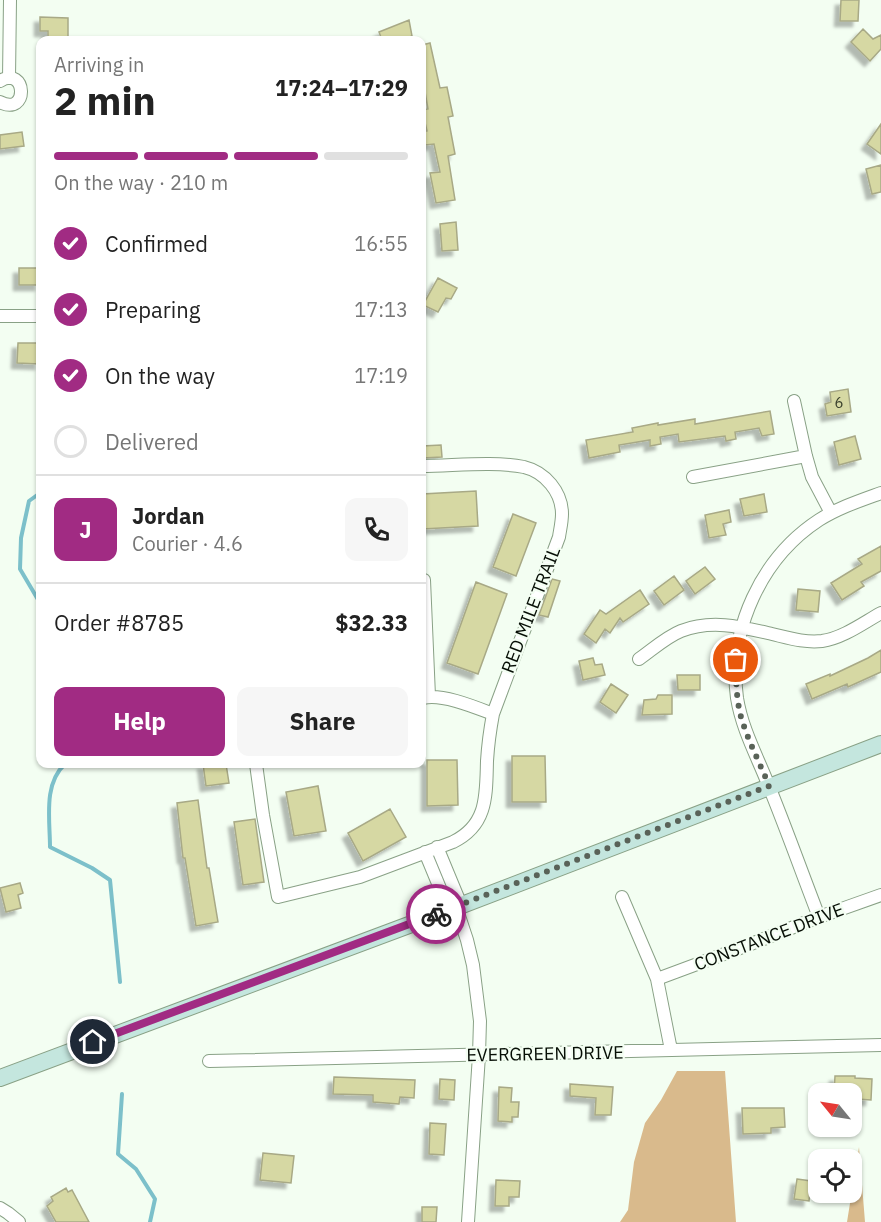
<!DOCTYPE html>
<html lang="en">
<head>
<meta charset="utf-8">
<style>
	:root { --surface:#fff; --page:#f6f6f6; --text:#222; --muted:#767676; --line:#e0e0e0; --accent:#a12b83 }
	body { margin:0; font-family:"IBM Plex Sans",sans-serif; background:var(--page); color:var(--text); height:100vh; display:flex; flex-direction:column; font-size:22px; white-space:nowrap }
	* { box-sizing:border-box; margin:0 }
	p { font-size:20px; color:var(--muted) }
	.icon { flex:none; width:33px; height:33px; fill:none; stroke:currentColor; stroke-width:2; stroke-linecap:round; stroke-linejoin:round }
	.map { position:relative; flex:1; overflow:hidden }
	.details { position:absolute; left:36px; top:36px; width:390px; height:732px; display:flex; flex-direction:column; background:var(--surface); border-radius:12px; box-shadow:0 2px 4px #0004 }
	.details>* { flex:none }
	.needle { width:39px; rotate:300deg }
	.fabs { position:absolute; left:808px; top:1083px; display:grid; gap:12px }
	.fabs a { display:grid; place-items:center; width:54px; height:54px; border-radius:12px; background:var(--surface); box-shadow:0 2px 4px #0004; font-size:30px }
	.pin { position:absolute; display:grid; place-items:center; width:51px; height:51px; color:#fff; margin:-26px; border:3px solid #fff; border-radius:50%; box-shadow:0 2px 6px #0007 }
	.courier { position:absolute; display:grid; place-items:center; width:60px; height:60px; margin:-30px; border:4px solid #a12b83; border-radius:50%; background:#fff; color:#222; box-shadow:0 2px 8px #0007 }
	.headline em { font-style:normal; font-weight:700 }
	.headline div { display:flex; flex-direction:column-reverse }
	.headline { display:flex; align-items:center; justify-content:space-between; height:102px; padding:0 18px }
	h1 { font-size:39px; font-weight:700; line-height:45px }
	.bar { display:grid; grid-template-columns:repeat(4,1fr); gap:9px 6px; align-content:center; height:72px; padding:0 18px }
	.bar i { height:8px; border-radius:4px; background:var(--line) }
	.bar .selected { background:var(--accent) }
	.bar p { grid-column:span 4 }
	.line { display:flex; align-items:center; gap:15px; padding:0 18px; border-top:2px solid var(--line) }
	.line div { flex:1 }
	.round { display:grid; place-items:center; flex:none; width:63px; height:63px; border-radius:12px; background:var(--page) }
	ol { padding:0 18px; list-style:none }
	li { display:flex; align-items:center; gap:18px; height:66px }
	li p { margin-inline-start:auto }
	li .icon { padding:6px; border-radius:50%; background:var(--accent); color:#fff; stroke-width:4 }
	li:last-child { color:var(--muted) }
	li i { width:33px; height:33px; border:3px solid var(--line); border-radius:50% }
	.button { display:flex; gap:12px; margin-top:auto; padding:12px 18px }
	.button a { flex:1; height:69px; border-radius:12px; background:var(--accent); color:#fff; font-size:24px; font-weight:700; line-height:69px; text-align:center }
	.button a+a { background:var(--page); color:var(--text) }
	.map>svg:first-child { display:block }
	.forest { fill:#d9ba8c }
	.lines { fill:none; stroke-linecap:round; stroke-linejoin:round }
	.stream { stroke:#7cc0ca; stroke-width:4 }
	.building { fill:#d6d8a3; stroke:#a8a986; stroke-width:1.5; filter:url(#shadow) }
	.minor-casing { stroke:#89a186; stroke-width:14 }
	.secondary-casing { stroke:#89a186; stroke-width:18 }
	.minor { stroke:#fff; stroke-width:12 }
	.secondary { stroke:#c4e6de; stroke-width:16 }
	.done { stroke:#596258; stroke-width:6; stroke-dasharray:0 10.8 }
	.route { stroke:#a12b83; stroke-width:8 }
	.labels { text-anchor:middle; stroke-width:4.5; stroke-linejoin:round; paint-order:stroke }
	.number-label { font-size:15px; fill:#3a402c }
	.street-label { font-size:18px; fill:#060e05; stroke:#f3fef2 }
</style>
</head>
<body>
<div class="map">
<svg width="881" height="1222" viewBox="0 0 881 1222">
	<defs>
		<filter id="shadow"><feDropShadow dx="-5.5" dy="5.5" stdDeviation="1.5" flood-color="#0004"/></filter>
	</defs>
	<rect width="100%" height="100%" fill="#f3fef2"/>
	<path class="forest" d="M677,1071H725L736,1222H620L628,1210L634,1162L645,1123L661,1100Z
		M859,1147L865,1222H847Z"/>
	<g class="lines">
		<path class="stream" d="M40,493L29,501L21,538L20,569L40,603
			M65,764C43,784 50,820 50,847L92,868L110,880L120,982
			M122,1094L118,1154L136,1169L155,1199L150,1222"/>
	</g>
	<path class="building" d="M841,0H859L858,21H840Z
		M40,17L68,18V40H48V31H40Z
		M409,20L412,36L401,40H382L379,32Z
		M863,29L873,39L881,35V49L870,61L851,42Z
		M430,43L440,88L447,87L453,116L448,117L455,154L448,156L455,200L436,203L430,173L440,172L434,144L425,145L422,132L427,131L422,110L428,109L422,75V45Z
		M881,124V154L867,144Z
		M22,132L24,146L0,149V135Z
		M881,165V192L872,194L866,169Z
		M456,222L458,250L442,251L440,224Z
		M19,268H40V285H19Z
		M438,278L457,288L451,299L446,298L438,312L423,305Z
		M18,343H40V364L17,363Z
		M848,389L851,412L827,416L825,404L831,402L830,392Z
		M770,411L774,434L762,436L759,428L735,432L736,439L726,441L725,436L679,442L678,434L660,437L661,444L650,446V440L619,445L620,452L589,458L586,440L633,432L632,428L658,423V425L695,419V424Z
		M855,436L861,459L839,465L834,442Z
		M441,445L442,457L422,458V446Z
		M476,491L478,526L422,529V494Z
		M764,494L767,512L744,516L740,499Z
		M729,510L731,522L723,524L726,535L709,538L705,515Z
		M513,514L536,523L516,576L493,567Z
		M881,546V571L861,582L864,586L842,600L831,583L862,564L858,559Z
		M705,567L715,579L695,594L686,581Z
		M674,576L684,590L664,605L654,591Z
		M552,579L560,581L548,617L539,615Z
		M476,582L507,594L478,674L447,663Z
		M798,589L820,591L818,612L796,610Z
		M640,590L649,604L623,622L620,618L610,633L605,629L596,643L584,634L600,610L606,614Z
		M881,650V672L848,687L847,684L812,699L806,684L830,674V676L868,658Z
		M593,658L595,665L602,664L605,675L583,680L579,661Z
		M677,675H700V690H678Z
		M611,684L628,695L616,713L600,702Z
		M658,695H672V714L642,715L644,700L656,699Z
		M512,756H545L546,802H512Z
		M427,760H457L458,805L427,806Z
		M203,764H226L229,783L206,786Z
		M318,786L326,831L294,836L286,792Z
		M198,800L207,868H209L218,922L196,926L185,858H183L177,803Z
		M390,809L406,837L363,861L348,833Z
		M255,819L264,882L243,885L234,822Z
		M20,883L23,893L18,895L21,908L6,912L0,888Z
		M835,1076H855V1078L872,1079L871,1100L857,1099V1092H834Z
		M334,1077L415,1080L414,1098L400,1097L399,1104L373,1102V1095L333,1094Z
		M440,1079L455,1080L454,1100L439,1099Z
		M570,1084L613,1087L611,1115H595L596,1098L570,1096Z
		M499,1087L512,1088L511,1102H519L518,1117H512V1122L498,1121Z
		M742,1108H784L785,1127L771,1128V1133L743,1134Z
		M430,1123L446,1124L444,1155L429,1154Z
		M263,1153L294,1156L291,1183L260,1180Z
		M797,1179L811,1181L809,1201L794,1199Z
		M496,1180L520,1181L519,1197H509V1206H495Z
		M66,1188L68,1192L72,1190L89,1222H56L47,1206L53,1201L51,1197Z
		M422,1207H437L436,1222H422Z"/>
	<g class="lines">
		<g class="minor-casing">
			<path id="minor" d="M9,78L10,0
				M0,81C27,65 29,117 0,102
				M0,316H40
				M794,401L806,456L812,477L831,513
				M693,477L806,456
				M424,580L429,696
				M639,659C652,650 666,637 681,631C712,619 742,627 772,634C789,638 805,643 822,641C843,638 863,623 881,613
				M423,698C441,693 475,707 493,714
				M256,764L263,815L278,897L360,877L453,842C488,825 486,795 487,761C488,745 490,730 493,714L559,537C560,530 562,522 562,514C562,492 545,472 524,467C493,461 453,466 422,466
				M437,847L461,905
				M425,852L449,910
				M622,897L657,979L671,1050
				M456,907L467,940L473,965L480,1021L479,1055L468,1222
				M819,917C802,873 786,828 768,784C757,756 742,729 737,698C728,630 761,558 819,520C838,508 859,501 881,493
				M657,979L751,944L819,917L881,895
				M209,1061L881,1045
				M0,1208L8,1213L19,1222"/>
		</g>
		<g class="secondary-casing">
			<path id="secondary" d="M0,1078L449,910L881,744"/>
		</g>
		<use href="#minor" class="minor"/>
		<use href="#secondary" class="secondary"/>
	</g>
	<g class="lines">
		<path class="done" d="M436,914L769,786C760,763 748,741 741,717C736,698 736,679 736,660"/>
		<path class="route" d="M93,1042L436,914"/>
	</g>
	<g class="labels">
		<g class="number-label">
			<text x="839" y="408">6</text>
		</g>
		<g class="street-label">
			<text transform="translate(531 610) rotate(-69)" y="6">RED MILE TRAIL</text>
			<text transform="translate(769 937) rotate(-21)" y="6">CONSTANCE DRIVE</text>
			<text transform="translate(545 1054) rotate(-1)" y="6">EVERGREEN DRIVE</text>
		</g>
	</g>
</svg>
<div class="fabs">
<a><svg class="needle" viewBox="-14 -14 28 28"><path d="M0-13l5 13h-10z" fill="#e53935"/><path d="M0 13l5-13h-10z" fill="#767676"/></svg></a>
<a><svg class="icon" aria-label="locate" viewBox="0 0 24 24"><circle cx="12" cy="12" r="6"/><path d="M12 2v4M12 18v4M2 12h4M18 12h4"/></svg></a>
</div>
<div class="pin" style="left:736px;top:660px;background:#ea580c"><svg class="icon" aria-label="bag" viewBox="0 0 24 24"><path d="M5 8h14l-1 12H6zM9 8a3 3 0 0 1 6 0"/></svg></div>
<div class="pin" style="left:93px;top:1042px;background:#1f2937"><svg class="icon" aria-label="home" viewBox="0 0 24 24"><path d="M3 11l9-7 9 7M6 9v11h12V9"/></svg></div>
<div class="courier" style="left:436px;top:914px"><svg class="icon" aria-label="bike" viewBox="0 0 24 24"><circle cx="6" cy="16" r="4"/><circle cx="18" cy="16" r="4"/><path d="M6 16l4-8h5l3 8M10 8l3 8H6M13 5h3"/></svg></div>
<section class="details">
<div class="headline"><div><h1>2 min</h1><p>Arriving in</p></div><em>17:24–17:29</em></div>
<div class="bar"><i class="selected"></i><i class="selected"></i><i class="selected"></i><i></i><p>On the way · 210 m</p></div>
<ol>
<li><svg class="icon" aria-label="check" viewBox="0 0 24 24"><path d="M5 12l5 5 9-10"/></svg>Confirmed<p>16:55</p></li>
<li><svg class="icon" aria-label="check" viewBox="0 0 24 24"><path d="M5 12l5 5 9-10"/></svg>Preparing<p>17:13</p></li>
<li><svg class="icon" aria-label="check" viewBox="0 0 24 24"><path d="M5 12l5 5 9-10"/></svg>On the way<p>17:19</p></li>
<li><i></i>Delivered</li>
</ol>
<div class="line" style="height:108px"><b class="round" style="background:var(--accent);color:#fff">J</b><div><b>Jordan</b><p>Courier · 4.6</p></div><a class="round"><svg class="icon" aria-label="phone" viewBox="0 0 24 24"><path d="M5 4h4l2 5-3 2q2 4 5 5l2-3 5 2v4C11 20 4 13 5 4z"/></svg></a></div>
<div class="line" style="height:78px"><div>Order #8785</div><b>$32.33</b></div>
<div class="button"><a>Help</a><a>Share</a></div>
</section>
</div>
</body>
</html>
